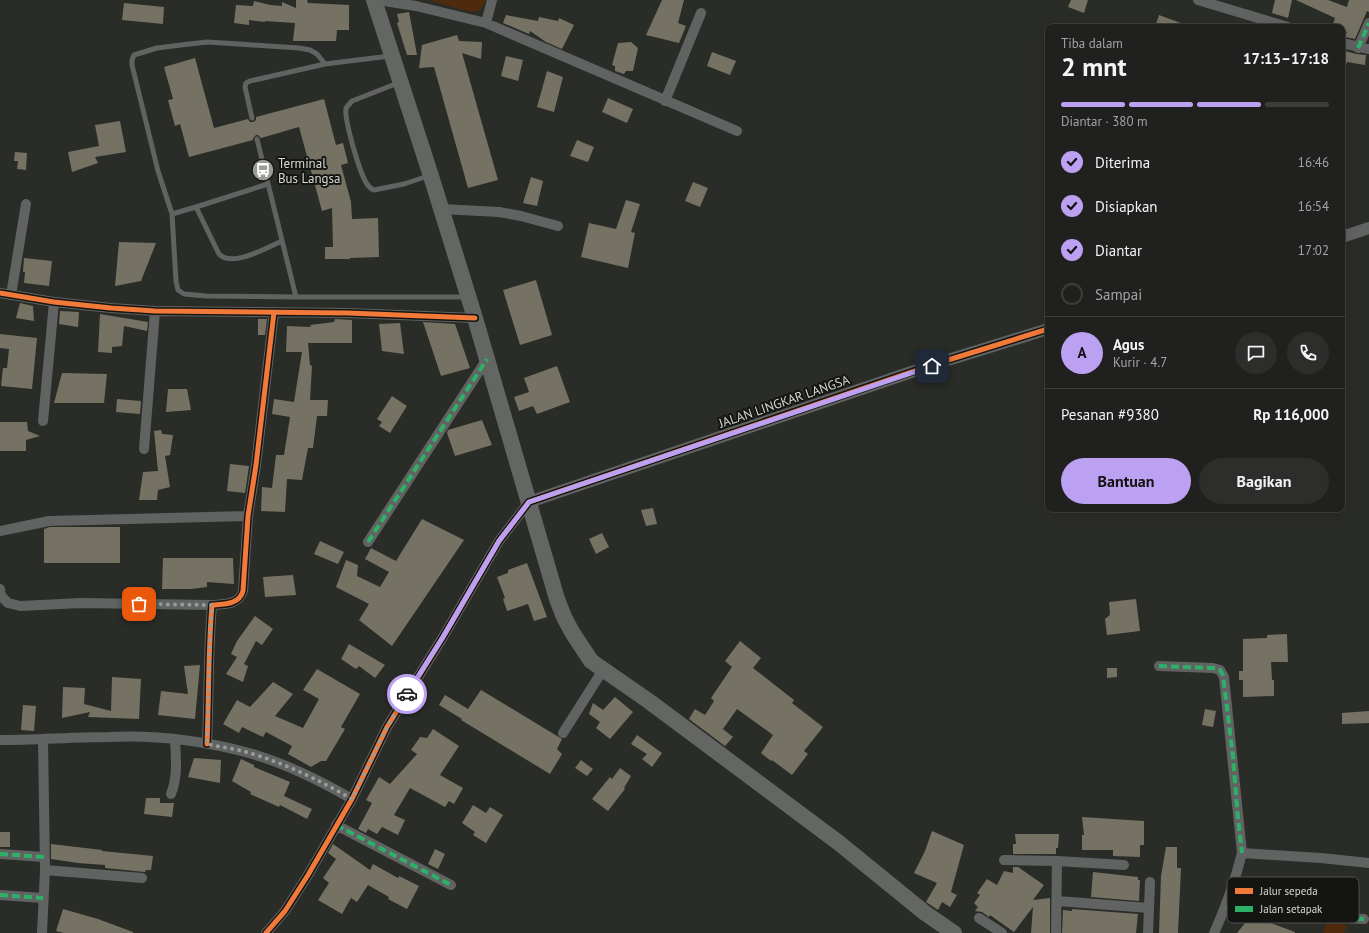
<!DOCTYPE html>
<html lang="id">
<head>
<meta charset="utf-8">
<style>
	:root { --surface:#20211e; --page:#2d2e2b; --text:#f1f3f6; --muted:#a2a3a4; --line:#3d3e3c; --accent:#bca0f2 }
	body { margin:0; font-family:"PT Sans",sans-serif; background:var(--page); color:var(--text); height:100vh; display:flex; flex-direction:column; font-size:15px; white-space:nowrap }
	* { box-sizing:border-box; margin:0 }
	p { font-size:13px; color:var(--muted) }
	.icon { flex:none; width:22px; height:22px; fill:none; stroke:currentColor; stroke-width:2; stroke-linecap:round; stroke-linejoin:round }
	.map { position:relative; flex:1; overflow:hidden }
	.sheet { position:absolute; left:1045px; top:24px; width:300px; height:488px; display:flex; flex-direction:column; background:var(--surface); border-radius:8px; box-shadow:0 4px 16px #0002,0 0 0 1px var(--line) }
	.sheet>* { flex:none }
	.pin { position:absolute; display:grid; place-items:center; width:34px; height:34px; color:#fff; margin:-17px; border-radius:8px; box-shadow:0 2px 6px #0006 }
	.courier { position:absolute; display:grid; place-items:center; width:40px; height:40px; margin:-20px; border:3px solid #bca0f2; border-radius:50%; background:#fff; color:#222; box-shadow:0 1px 5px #0007 }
	.overview em { font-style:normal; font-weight:800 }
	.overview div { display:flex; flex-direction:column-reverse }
	.overview { display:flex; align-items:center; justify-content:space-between; height:68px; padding:0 16px }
	h1 { font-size:26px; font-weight:800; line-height:30px }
	.bar { display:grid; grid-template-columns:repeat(4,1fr); gap:6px 4px; align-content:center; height:48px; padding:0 16px }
	.bar i { height:5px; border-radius:3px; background:var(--line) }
	.bar .current { background:var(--accent) }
	.bar p { grid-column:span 4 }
	.line { display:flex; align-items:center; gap:10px; padding:0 16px; border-top:1px solid var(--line) }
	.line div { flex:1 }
	.round { display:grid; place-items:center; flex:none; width:42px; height:42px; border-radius:21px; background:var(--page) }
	ol { padding:0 16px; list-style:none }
	li { display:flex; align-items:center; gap:12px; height:44px }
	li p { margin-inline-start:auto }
	li .icon { padding:4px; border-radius:50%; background:var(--accent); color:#111; stroke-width:4 }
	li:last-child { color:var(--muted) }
	li i { width:22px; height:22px; border:2px solid var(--line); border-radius:50% }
	.cta { display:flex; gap:8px; margin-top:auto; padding:8px 16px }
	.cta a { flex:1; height:46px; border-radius:24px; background:var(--accent); color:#111; font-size:16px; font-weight:800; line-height:46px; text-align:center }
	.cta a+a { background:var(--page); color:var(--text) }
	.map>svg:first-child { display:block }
	.green { fill:#4d2b0c }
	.building { fill:#757264 }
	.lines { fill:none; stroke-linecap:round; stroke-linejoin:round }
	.service { stroke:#616362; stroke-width:5 }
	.minor { stroke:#616362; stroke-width:10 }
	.tertiary { stroke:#616362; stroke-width:12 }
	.trunk { stroke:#646664; stroke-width:16 }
	.quiet { stroke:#2db169; stroke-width:4; stroke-dasharray:8 4; stroke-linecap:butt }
	.cycleway-casing { stroke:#141512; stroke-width:8 }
	.cycleway { stroke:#f17a3a; stroke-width:5 }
	.done { stroke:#9a9c98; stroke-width:4; stroke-dasharray:0 7.2 }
	.route { stroke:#bca0f2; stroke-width:5 }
	.labels { text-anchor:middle; stroke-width:4; stroke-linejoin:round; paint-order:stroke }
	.poi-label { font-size:13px; fill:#d6d9d4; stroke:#141512; text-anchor:start }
	.street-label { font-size:13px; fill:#d6d9d4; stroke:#141512 }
	.key { fill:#141512; stroke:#4e504c; stroke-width:1 }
	.key-label { font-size:11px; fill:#d6d9d4 }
</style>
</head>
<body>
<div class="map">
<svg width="1369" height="933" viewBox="0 0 1369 933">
	<rect width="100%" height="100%" fill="#2a2c28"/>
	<path class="green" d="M428,0H486L481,10L471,12Z
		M1327,922L1347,925L1344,933H1323Z"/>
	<path class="building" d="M296,0H307L308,3L349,5V30H337L336,41H293L295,23L265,21V22L249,20V25L234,23L236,5L253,6L254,1L270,5L282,6V2L296,8Z
		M662,0H684L678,23L686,26L679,43L646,35Z
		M1071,0H1088L1084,13L1068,7Z
		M1275,0H1292L1288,18L1272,13Z
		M1296,0H1328L1347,7L1349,0H1369V12L1367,11L1355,39L1345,37L1347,32L1342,30V27H1332L1335,18Z
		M124,3L164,7L163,24L122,20Z
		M409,12L417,55H407L397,23L399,22L397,14Z
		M506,15L538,21L539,17L558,21L559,18L574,25L562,49L546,42L530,31L529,34L503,23Z
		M1159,15L1189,26V27H1155Z
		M457,35L459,41L482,42L481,59L462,53L498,180L468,188L434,67L419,68L422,45Z
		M631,42L638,48L633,71H626L624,74L615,71V66L612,65L618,43Z
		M1342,50L1356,54L1366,55L1365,65L1347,62L1342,74Z
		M712,52L736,61L730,75L707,66Z
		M506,56L523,60L518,81L501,76Z
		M195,58L214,128L248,119L250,122H253L256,120V117L324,99L336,145L343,143L348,163L341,165L351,202L352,219L378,218L379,257L350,258V259H325V247H333L332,208L322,211L299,127L261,138L258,135H256L253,138V140L189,157L180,124L175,126L168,100L173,99L164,67Z
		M547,71L563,77L554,112L537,107Z
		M608,98L633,109L627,123L602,112Z
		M120,121L126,152L95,157L98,163L72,172L68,152L99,146L95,125Z
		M577,140L594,147L588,162L570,156Z
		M15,152L27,153L26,170L17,169L18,161H14Z
		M531,177L543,181L537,206L523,203Z
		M693,182L708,188L700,207L685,201Z
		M626,200L640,204L631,232L635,233L628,268L581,257L589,223L616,229Z
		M119,242L156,243L141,281L115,286Z
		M24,258L52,261L49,286L24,283L25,272H23Z
		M536,280L552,335L520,345L503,290Z
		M20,303L33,306L34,321L16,318Z
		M60,311L79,312L78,327L59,324Z
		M100,314L148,322L147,331L124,326L122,346L112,347V353L98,352Z
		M258,319H267L265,335H258Z
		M335,319L352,320V343H308L310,365L312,366L310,400H328L327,416H317L313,448H308L302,480L287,479L285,512L261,511L262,487L272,488L276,455H284L290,417L272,414L274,399L294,402L302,352H286L287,326L311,327L310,325L334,322Z
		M423,322L455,324L470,368L441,376Z
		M400,323L404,354L382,351L379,324Z
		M0,334L37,338L32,389L1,386L3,368H7L9,349L0,348Z
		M557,366L570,402L537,414L533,406L519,411L514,397L529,392L524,378Z
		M62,373L107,374L104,403H54Z
		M168,389H187L191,410L166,412Z
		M392,396L407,406L390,433L379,426L382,422L377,419Z
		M117,399L141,401L140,414L116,412Z
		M482,420L492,445L455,456L447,433L448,430Z
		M0,422H27L28,431L40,436L26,440V451H0Z
		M161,430L162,434L173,435L170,455L165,456L170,487L158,490L157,500H139L143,472L158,471L154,431Z
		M230,464L249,466L245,493L227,491Z
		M653,508L657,524L646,526L641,510Z
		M422,519L464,540L392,646L359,620L369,604L336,587L346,560L358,565L357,576L380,587L389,572L365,559L371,548L396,561Z
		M50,527H120V563H44V529Z
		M602,533L609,547L596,554L589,539Z
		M320,541L344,552L338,564L314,554Z
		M163,558H233L234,584L207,582V587L191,589H162Z
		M527,563L547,617L534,621L528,604L507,611L503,599L505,598L497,577L508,573V570Z
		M293,575L296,595L265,597L263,577Z
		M1136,599L1140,631L1107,635L1105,619L1110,615L1109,602Z
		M255,616L273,629L262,645L256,641L244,664L248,666L243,682L226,674L237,657L231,654L237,641Z
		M1287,634L1288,662H1271L1272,680H1274V696L1243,697V680H1239V671H1243V639L1267,638V635Z
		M740,641L761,658L753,668L794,700L792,703L823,727L804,751L808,754L792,775L772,760L771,761L761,753L773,735L737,709L723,729L733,737L725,746L689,719L695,709L705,715L714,701L711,698L732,667L725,661Z
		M349,644L385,665L375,678L359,666L356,669L341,659Z
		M200,665L195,719L158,715L161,691L188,694L184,666Z
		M1107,668H1117V677L1107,678Z
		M317,669L360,694L341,727L345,729L326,761H321L311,767L288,754L292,746L266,732L263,737L242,727L239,733L223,724L237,700L250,707L273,682L293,694L275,716L303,728L319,699L303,690Z
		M112,677L141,679L139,719L88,717L90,712L62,718L63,687L85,688L84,704L111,711Z
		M481,690L562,739L557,749L562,754L550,774L461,720L462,719L439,705L445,695L468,709Z
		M615,697L633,712L610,739L596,728L600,722L589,714L593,703L603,710Z
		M23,705L36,706L34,731L21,730Z
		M1205,709L1216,711L1213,727L1202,725Z
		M1369,711V723L1342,724V713Z
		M433,729L459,746L440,775L463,788L454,804L449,801L445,807L410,788L394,815L405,820L398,835L382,827L377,834L368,829L366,833L358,829L372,803L366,800L379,777L390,784L417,754L411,750L420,737L427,738Z
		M637,735L662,753L652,767L642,759L647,754L631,744Z
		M194,758L221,760L220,783L188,777Z
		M241,759L254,765V767L290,782L284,796L312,809L307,819L280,805L279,807L250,794L251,792L232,781Z
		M581,760L593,769L587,776L575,768Z
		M620,768L631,776L624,788L625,789L608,811L592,799L610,777L612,779Z
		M146,798H160V803H174L172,817L144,814Z
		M473,805L486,813L490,807L503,815L486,843L473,835L475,832L462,823Z
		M1082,817L1144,821V845H1140V857L1113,856V850H1082V835H1084Z
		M932,831L964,845L951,892L957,895L950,907L942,902L938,910L926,902L937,883L914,873L925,851Z
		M0,832H10V847H0Z
		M1015,834H1059L1058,848H1056V854H1013V844H1016Z
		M51,844L102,850V851L153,856L151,870H146L145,872L105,868V865L78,863L51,859Z
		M333,844L370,870L373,864L398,878L399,876L419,886L407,909L388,899L389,897L368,885L357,902L351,898L342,914L318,900L329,883L323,878L336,859L328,853Z
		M1166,847H1177V868H1181L1178,933H1159L1161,876Z
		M435,849L445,854L438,869L428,864Z
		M1013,867H1018L1044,885L1033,900L1050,898V933H1031L1033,907L1014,932L990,915L989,917L982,912L975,911L978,907L974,903L980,895L977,893L987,879L997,885L1004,871L1013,873Z
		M1093,872L1138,877V880H1140L1139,901L1091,897Z
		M63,909L98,919L133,932V933H64L56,931Z
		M1072,909L1138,914L1136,933H1062L1063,910L1072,911Z
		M1249,918L1265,921L1295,932V933H1237Z"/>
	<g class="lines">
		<path class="service" d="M398,83L352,101L346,108C344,120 360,174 367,184C369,187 371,189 374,190L404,184L428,176
			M252,118L245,87L246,83L250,81L325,64L390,56
			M257,139L296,297H467
			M268,184L196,207L219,254C232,268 268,247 282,241
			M196,207L172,214L158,171L132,65V60L134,55L157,48L181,45L207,42L239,44L299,48L310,50L317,54L325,64
			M172,214L176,281L178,290L184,294L206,296L296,297"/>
		<path class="minor" d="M378,0L416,6L486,23L737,131
			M1198,0L1288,27
			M486,23L492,0
			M1342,43L1369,49
			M1358,48L1369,23
			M665,101L701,13
			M441,209L499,212L521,216L558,226
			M0,293L54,302L111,308L155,311L348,313L475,318
			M11,295L26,204
			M43,421L54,302
			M144,449L155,311
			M0,531L49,521L248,516
			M368,542L487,359
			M0,589L1,596L8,603L20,606L81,603L212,605
			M1159,666L1213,668L1220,670L1224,677L1242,853C1235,881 1226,907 1214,933
			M563,733L603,670
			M0,740C37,740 73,737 110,737C156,735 204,741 249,753C285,763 319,780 352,799
			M207,744C209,698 208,651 212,605C224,604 239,605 243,591L248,516L256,465L274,312
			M171,794C178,776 176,759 175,740
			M336,825L451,885
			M1242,853L1321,858L1369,863
			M0,854L44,857
			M1004,860L1057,861
			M45,870L142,878
			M0,895L43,898
			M1057,901L1149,908
			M1226,907L1263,914L1364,919
			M979,918L1002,933
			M42,933L45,870L43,740
			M266,933L285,911L308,875L352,799L387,727L443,637L499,541L529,502
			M1056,933L1057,861L1124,865
			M1148,933L1150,882"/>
		<path class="tertiary" d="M1342,237L1369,228
			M529,502L932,365L1048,329"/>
		<path class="trunk" d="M374,0L431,176L475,318L557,599L564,617L572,632L591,661L650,702L839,843L925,913L954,933"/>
		<path class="quiet" d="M1358,48L1369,23
			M368,542L487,359
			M1159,666L1213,668L1220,670L1223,675L1233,757L1238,819L1242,853
			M336,825L451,885
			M0,854L44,857
			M0,895L43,898
			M1226,907L1263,914L1364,919"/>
		<g class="cycleway-casing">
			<path id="cycleway" d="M0,293L54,302L111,308L155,311L348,313L475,318
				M207,744C209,698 208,651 212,605C224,604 239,605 243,591L248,516L256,465L274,312
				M266,933L285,911L308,875L352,799L387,727L443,637L499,541L529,502L932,365L1048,329"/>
		</g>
		<use href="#cycleway" class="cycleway"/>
	</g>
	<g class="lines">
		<path class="done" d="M139,604L212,605C208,651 209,698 207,744C221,747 236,749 250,753C286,764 319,780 352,799L387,727L407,694"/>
		<path class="route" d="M407,694L443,637L499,541L529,502L932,366"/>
	</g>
	<defs>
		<g id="bus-disc" transform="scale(1.15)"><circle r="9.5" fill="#9a9c98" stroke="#141512"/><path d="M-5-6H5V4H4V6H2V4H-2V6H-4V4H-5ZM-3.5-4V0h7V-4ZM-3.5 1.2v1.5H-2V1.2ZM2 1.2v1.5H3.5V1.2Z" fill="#fff"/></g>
	</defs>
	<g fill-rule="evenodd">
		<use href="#bus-disc" x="263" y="170"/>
	</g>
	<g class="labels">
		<g class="poi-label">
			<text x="278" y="168">Terminal<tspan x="278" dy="15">Bus Langsa</tspan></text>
		</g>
		<g class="street-label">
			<text transform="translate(784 401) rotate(-19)" y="5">JALAN LINGKAR LANGSA</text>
		</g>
	</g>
	<rect x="1227" y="877" width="132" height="46" rx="6" class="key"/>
	<rect x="1235" y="888" width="18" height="6" fill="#f17a3a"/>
	<rect x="1235" y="906" width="18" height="6" fill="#2db169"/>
	<g class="key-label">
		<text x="1260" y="895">Jalur sepeda</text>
		<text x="1260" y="913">Jalan setapak</text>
	</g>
</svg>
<div class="pin" style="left:139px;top:604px;background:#ea580c"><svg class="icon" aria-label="bag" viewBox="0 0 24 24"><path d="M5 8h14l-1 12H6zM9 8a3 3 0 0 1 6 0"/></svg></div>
<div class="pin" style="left:932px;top:366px;background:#1f2937"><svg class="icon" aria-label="home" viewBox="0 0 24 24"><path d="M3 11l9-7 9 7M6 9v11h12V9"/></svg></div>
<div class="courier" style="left:407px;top:694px"><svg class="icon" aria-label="car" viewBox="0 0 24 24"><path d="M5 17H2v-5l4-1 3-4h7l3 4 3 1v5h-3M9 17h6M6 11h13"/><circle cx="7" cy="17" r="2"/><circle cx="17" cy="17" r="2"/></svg></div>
<section class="sheet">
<div class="overview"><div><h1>2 mnt</h1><p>Tiba dalam</p></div><em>17:13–17:18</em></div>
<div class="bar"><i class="current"></i><i class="current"></i><i class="current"></i><i></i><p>Diantar · 380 m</p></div>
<ol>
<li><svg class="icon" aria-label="check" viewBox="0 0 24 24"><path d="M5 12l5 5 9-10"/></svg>Diterima<p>16:46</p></li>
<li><svg class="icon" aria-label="check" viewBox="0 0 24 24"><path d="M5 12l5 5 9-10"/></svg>Disiapkan<p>16:54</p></li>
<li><svg class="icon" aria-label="check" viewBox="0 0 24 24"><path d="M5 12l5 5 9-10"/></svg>Diantar<p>17:02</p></li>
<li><i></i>Sampai</li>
</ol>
<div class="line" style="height:72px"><b class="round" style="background:var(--accent);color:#111">A</b><div><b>Agus</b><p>Kurir · 4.7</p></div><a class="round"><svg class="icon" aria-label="chat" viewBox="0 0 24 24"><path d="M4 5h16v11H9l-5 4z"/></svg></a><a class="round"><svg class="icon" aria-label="phone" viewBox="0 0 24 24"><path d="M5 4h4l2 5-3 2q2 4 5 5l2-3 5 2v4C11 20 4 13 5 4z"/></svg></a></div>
<div class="line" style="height:52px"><div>Pesanan #9380</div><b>Rp 116,000</b></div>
<div class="cta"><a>Bantuan</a><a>Bagikan</a></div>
</section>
</div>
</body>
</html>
